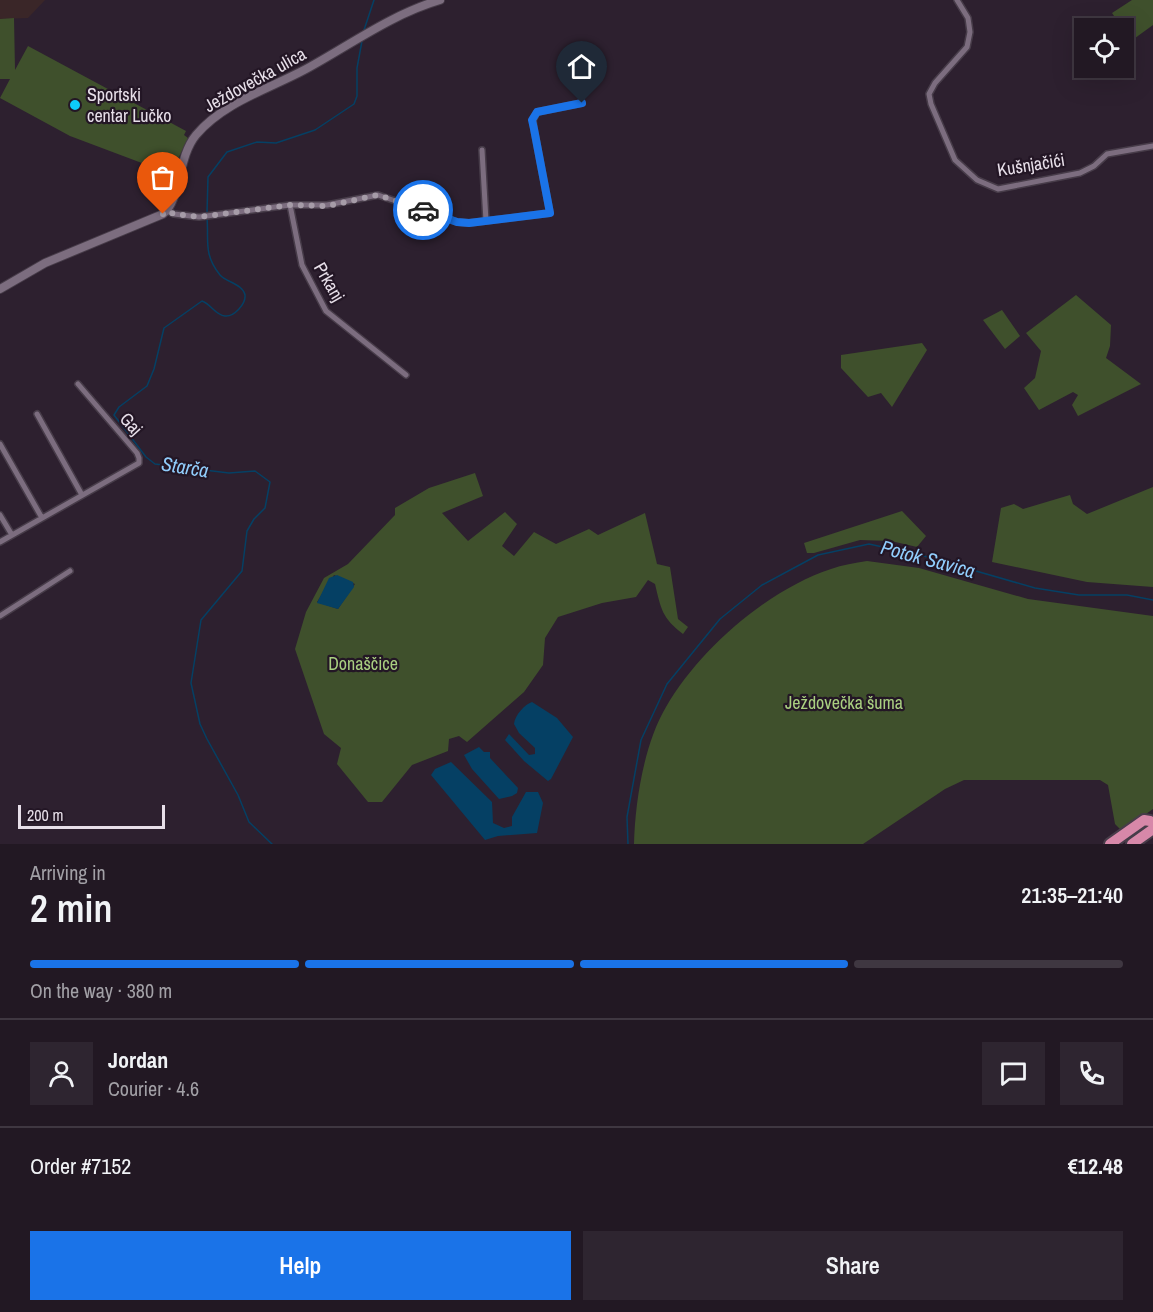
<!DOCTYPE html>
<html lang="en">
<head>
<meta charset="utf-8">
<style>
	:root { --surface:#221823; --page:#2e2530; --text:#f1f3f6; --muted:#a2a0a6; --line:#3f3741; --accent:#1a73e8 }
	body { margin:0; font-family:"Archivo Narrow",sans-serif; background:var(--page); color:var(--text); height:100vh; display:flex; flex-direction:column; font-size:22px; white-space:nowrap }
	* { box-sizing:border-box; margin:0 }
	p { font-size:20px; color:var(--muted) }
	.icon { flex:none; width:33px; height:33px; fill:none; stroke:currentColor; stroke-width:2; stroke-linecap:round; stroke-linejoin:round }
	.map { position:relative; height:844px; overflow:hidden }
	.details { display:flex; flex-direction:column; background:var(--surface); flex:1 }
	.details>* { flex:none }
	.controls { position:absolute; left:1074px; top:18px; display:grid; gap:12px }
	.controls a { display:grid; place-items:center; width:60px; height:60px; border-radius:0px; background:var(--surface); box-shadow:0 6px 24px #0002,0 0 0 2px var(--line); font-size:30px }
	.scale { position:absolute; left:18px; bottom:15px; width:147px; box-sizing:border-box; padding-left:6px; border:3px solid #e7dfe9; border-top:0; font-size:16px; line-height:21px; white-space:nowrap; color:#e7dfe9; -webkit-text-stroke:4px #231625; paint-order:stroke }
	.pin { position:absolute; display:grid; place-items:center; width:51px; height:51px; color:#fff; margin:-62px -26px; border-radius:50% 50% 50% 0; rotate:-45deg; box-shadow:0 0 6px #0007 }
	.pin .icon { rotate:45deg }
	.courier { position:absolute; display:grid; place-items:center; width:60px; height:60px; margin:-30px; border:4px solid #1a73e8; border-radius:50%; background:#fff; color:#222; box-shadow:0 2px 8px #0007 }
	.summary em { font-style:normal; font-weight:600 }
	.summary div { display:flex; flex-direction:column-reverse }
	.summary { display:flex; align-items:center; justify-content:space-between; height:102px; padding:0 30px }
	h1 { font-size:39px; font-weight:600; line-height:45px }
	.bar { display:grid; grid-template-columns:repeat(4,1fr); gap:9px 6px; align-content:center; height:72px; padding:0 30px }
	.bar i { height:8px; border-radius:4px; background:var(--line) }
	.bar .active { background:var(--accent) }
	.bar p { grid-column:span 4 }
	.line { display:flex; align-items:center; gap:15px; padding:0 30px; border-top:2px solid var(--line) }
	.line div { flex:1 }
	.round { display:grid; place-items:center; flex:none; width:63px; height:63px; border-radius:0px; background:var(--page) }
	.action { display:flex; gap:12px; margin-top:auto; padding:12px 30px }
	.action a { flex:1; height:69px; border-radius:0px; background:var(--accent); color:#fff; font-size:24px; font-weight:600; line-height:69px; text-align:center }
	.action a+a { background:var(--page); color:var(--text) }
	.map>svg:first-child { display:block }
	.industrial { fill:#3a2628 }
	.green { fill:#3f502c; fill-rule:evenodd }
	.water { fill:#054064 }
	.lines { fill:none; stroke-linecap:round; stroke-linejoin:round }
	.stream { stroke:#054064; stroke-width:1.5 }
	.street-casing { stroke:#473c49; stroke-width:8 }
	.secondary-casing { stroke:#473c49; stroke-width:10 }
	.highway-casing { stroke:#473c49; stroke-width:14 }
	.street { stroke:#7c6d7f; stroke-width:5 }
	.secondary { stroke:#7c6d7f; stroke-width:8 }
	.highway { stroke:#d788a9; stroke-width:10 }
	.done { stroke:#a69ca8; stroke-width:6; stroke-dasharray:0 10.8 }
	.route { stroke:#1a73e8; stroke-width:8 }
	.poi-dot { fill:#0dcafa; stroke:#231625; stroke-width:2 }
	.labels { text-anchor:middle; stroke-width:4.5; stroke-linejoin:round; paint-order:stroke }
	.street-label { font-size:18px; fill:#e7dfe9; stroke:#231625 }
	.poi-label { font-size:18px; fill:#e7dfe9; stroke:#231625; text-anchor:start }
	.park-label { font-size:18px; fill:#a9cf80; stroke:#231625 }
	.water-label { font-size:20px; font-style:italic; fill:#91cdfc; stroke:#231625 }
</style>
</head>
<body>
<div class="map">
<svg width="1153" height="844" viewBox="0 0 1153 844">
	<rect width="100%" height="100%" fill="#2d202f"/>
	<path class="industrial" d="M0,0H45L28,18L0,19Z"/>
	<path class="green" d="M1132,0H1153V25L1131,41L1112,13Z
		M14,18L15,70L28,46L186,131L184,135L188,138L171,174L70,136L0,98L10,79H0V19Z
		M1076,295L1111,325L1110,346L1106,358L1141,384L1078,416L1072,405L1078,395L1073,392L1039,410L1024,388L1035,378L1041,351L1026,333Z
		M1002,310L1020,336L1005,349L983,320Z
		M922,343L927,350L892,407L881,393L868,397L841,368V355Z
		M475,473L483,496L442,513L468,541L505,512L517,524L502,546L514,556L534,532L556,544L589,529L598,535L645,513L657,564L670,567L678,619L688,627L683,634C662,618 661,609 655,584L648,580L636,597L602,603L558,617L545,638L543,665L524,692L467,742L459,736L449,739L448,751L412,765L382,802H368L337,764L341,748L324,734L295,649L306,612L324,578L348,564L395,515V508L429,488ZM334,575L355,584L338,609L317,602Z
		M1153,487V587L1087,582L992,562L1001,508L1014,504L1023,509L1070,495L1073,504L1087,514Z
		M902,511L926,536L917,547L891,541L860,540L814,553H807L804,543Z
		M867,561L919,568L1028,599L1153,616V809L1122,831L1115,824L1108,785L1100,780H964L945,789L863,844H634C635,802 644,744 666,707C699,650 767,590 831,569C842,565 855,563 867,561Z"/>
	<path class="water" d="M337,575L353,582L354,587L338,609L317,603L329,578Z
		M532,702L557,718L573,737L551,779L548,781L524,761L505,740L509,734L529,755L535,754V748L519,733L514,724C515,715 525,704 532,702Z
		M479,747L484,752H490V758L518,788L517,793L512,796L499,799L472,769L464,755Z
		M451,762L492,802L493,823L504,828L512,826V817L526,792H538L543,803L537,833L498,836L485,840L431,775L435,769Z"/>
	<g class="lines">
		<path class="stream" d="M364,30L374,0
			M207,213L208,177L227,152L257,142L276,143L315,130L354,104L357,96V68L362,41
			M207,218C209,240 203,254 220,275C226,282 243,284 245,295C246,304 234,317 225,316C215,315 211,304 202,301L164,328L154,369L147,386L119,407L114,415L146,457L155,464L229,473L255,471L270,482L265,508L254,519L247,531L242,571L201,620L191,683L200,724L207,739L238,795L249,822L272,844
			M628,844L627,817L641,740L667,684L720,619L762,585L818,555L869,544L924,556L1035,588L1079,595H1127L1153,600"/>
		<g class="street-casing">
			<path id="street" d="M957,0L968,18L970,32L967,47L935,83L929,94L931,104L955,160L977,180L998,189L1080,173L1094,166L1107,154L1153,146
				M482,150L486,221
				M290,205L302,265L326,311L406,375
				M167,211L174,214L199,217L290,205H327L378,195L457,222L469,223L550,213L534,129L533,120L537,112L582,103
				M37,414L82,495
				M0,444L42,518
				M0,515L12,535
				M0,542L139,463V458L137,453L78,384
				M0,616L70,571"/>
		</g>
		<g class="secondary-casing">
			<path id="secondary" d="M0,289L45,263L163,214C182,198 177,158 196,135C224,102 269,89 306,69C350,45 392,14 440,0"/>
		</g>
		<g class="highway-casing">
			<path id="highway" d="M1110,844L1144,820L1150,821
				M1132,844L1153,829"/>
		</g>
		<use href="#street" class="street"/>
		<use href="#secondary" class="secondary"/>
		<use href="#highway" class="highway"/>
	</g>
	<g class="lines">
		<path class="done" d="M163,214L167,211L174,214L199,217L290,205L327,206L378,195L423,210"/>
		<path class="route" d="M423,210L457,222L469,223L550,213L534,129L532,120L537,112L582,103"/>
	</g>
	<circle class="poi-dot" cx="75" cy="105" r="6"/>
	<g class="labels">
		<g class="street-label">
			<text transform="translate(255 80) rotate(-29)" y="6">Ježdovečka ulica</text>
			<text transform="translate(1031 165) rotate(-9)" y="6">Kušnjačići</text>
			<text transform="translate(329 282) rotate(60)" y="6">Prkanj</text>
			<text transform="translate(131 424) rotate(48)" y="6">Gaj</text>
		</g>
		<g class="poi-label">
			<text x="87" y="101">Sportski<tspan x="87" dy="21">centar Lučko</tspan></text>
		</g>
		<g class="park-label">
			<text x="363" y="670">Donaščice</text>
			<text x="844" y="709">Ježdovečka šuma</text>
		</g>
		<g class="water-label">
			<text transform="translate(185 467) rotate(9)" y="7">Starča</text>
			<text transform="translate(928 559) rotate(15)" y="7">Potok Savica</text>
		</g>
	</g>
</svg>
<div class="controls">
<a><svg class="icon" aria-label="locate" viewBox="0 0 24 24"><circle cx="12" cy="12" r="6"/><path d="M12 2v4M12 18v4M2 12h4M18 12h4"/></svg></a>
</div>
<div class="scale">200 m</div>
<div class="pin" style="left:163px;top:214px;background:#ea580c"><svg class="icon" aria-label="bag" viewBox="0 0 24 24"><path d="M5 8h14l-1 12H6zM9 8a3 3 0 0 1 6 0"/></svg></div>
<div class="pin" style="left:582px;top:103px;background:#1f2937"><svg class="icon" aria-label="home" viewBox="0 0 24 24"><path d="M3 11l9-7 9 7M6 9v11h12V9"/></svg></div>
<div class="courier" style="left:423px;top:210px"><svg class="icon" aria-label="car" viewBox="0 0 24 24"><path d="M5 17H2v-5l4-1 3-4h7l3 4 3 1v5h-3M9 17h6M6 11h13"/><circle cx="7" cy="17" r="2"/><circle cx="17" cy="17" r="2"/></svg></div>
</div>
<section class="details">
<div class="summary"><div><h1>2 min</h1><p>Arriving in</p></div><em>21:35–21:40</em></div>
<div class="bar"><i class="active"></i><i class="active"></i><i class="active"></i><i></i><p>On the way · 380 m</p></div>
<div class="line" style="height:108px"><a class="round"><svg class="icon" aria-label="person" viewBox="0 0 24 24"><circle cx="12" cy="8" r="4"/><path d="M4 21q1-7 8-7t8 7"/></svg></a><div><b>Jordan</b><p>Courier · 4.6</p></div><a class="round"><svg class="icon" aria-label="chat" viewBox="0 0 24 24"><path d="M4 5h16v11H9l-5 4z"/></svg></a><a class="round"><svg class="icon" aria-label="phone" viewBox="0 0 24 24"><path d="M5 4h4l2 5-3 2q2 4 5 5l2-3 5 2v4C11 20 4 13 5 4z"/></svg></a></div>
<div class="line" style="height:78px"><div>Order #7152</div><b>€12.48</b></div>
<div class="action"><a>Help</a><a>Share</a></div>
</section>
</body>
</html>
